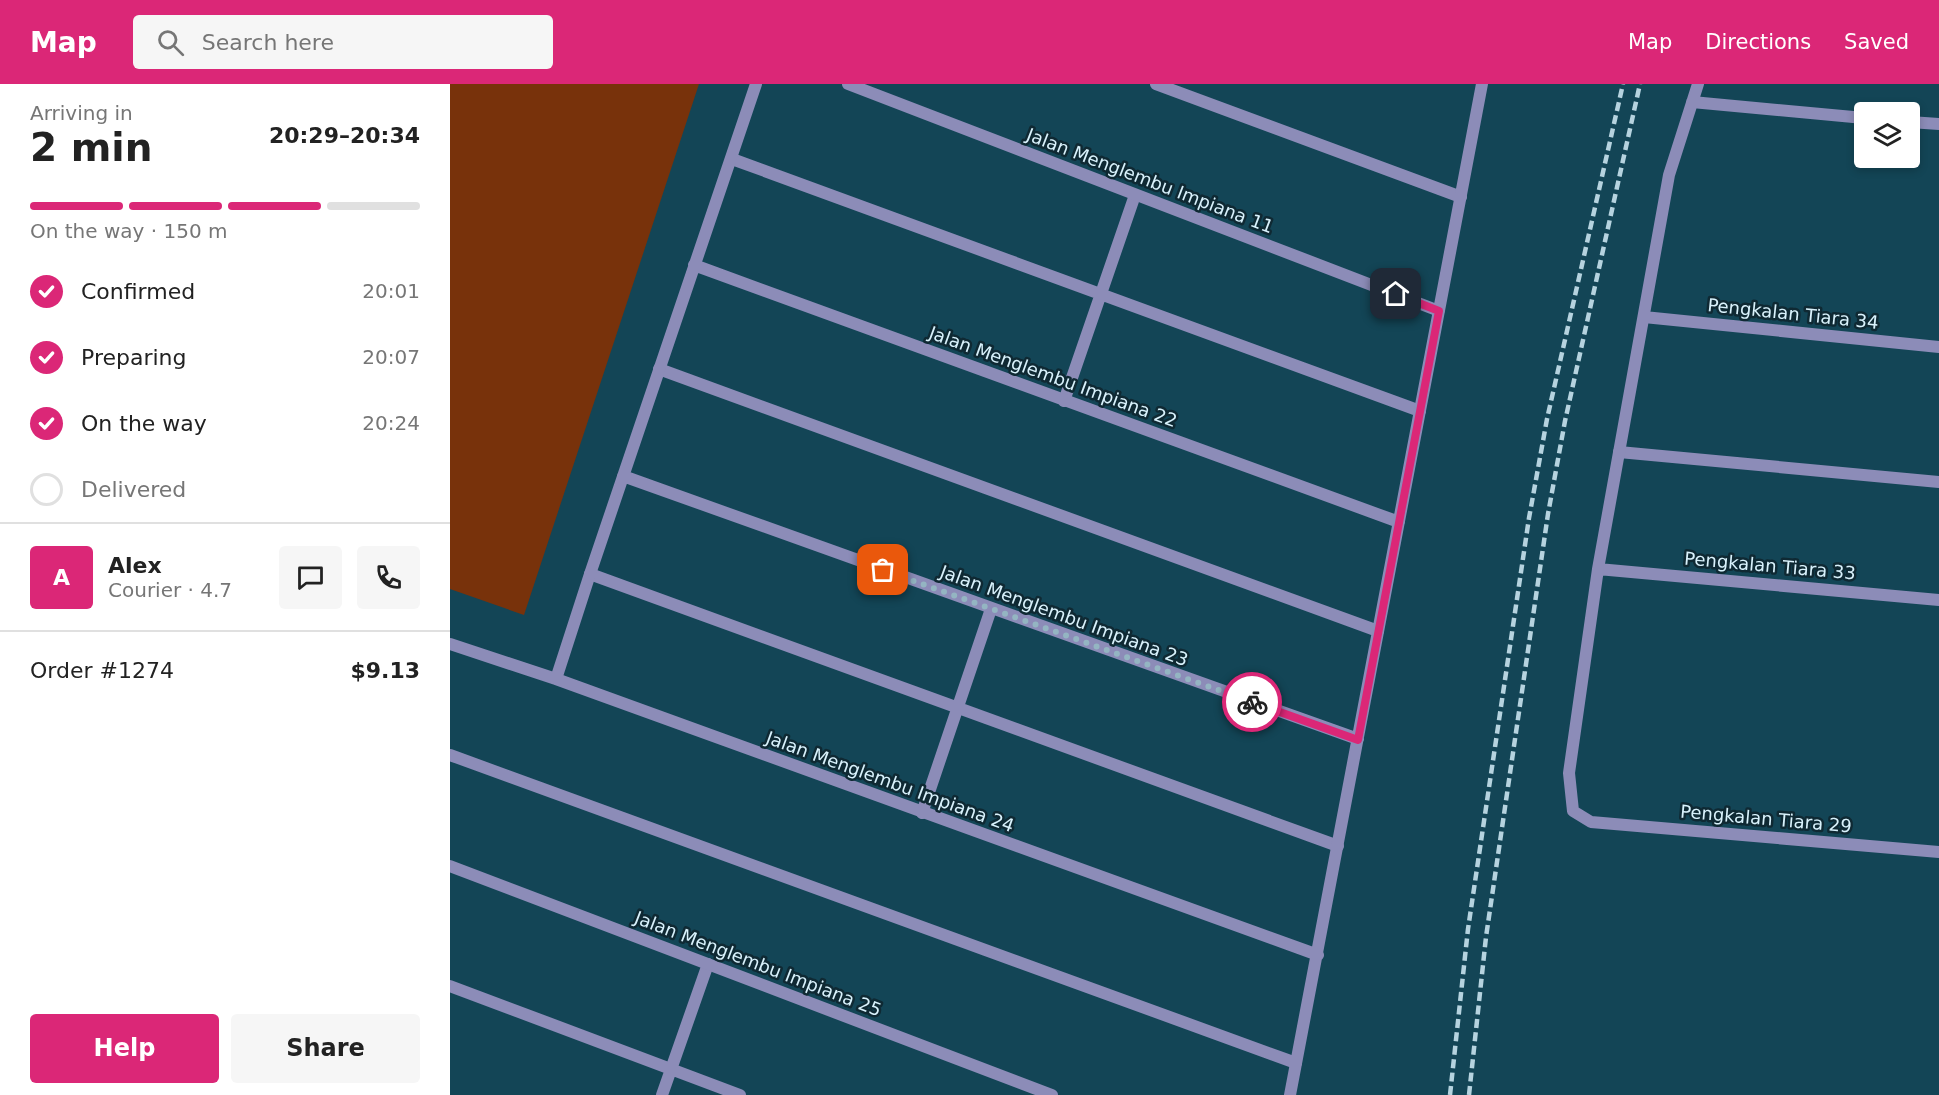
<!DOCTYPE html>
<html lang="en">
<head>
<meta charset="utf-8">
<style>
	:root { --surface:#fff; --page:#f6f6f6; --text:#222; --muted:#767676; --line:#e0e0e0; --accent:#db2777 }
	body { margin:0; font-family:"DejaVu Sans",sans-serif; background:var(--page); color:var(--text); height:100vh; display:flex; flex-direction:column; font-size:22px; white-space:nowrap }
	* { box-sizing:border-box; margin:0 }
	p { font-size:20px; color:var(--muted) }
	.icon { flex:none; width:33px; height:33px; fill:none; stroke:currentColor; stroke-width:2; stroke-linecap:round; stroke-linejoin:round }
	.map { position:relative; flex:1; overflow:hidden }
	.sheet { display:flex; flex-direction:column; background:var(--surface); width:450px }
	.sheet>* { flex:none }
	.controls { position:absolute; left:1404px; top:18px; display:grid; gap:12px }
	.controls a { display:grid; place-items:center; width:66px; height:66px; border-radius:6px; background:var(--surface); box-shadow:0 3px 9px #0003; font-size:30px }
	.pin { position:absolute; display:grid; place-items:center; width:51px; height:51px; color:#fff; margin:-26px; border-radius:12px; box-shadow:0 3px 9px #0006 }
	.courier { position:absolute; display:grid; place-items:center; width:60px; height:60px; margin:-30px; border:4px solid #db2777; border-radius:50%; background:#fff; color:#222; box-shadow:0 2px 8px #0007 }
	.head em { font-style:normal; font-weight:800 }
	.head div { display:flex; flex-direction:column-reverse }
	.head { display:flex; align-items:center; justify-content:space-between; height:102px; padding:0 30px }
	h1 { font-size:39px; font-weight:800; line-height:45px }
	.bar { display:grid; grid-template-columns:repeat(4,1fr); gap:9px 6px; align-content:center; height:72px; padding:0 30px }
	.bar i { height:8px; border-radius:4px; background:var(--line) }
	.bar .current { background:var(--accent) }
	.bar p { grid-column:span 4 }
	.line { display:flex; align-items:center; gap:15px; padding:0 30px; border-top:2px solid var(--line) }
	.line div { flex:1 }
	.round { display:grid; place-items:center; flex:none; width:63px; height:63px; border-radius:6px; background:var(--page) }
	ol { padding:0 30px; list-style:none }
	li { display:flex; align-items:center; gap:18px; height:66px }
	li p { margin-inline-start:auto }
	li .icon { padding:6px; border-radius:50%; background:var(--accent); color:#fff; stroke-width:4 }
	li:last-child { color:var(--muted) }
	li i { width:33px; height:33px; border:3px solid var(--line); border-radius:50% }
	.button { display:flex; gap:12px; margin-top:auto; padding:12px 30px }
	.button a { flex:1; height:69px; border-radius:6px; background:var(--accent); color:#fff; font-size:24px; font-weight:800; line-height:69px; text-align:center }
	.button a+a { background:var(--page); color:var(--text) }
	header { display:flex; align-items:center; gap:36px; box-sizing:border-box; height:84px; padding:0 30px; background:var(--accent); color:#fff }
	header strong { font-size:28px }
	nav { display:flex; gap:33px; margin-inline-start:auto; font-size:21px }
	.search { width:420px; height:54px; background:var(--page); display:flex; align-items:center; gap:15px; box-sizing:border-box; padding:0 21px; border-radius:6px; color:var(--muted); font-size:22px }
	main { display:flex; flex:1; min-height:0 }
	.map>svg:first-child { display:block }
	.green { fill:#78320b }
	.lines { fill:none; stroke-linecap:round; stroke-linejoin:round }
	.lane { stroke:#8c8cb8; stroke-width:12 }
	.street { stroke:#8c8cb8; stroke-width:12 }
	.rail { stroke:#b6d3df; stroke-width:4.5; stroke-dasharray:9 4.5; stroke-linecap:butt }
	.done { stroke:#94b5c2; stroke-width:6; stroke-dasharray:0 10.8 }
	.route { stroke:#db2777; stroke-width:8 }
	.labels { text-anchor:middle; stroke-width:5; stroke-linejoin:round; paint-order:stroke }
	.street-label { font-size:18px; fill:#d9f2fc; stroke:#0f2933 }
</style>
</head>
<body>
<header>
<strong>Map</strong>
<div class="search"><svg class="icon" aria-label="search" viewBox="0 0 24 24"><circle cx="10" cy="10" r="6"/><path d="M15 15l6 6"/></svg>Search here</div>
<nav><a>Map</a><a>Directions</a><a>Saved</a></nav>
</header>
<main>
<section class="sheet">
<div class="head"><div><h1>2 min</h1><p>Arriving in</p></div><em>20:29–20:34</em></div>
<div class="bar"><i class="current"></i><i class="current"></i><i class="current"></i><i></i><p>On the way · 150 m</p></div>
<ol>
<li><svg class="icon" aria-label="check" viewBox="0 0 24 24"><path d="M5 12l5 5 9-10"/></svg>Confirmed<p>20:01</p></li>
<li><svg class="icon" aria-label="check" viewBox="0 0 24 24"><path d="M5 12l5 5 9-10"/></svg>Preparing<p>20:07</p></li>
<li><svg class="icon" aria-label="check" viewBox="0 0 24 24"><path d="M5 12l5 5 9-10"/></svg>On the way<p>20:24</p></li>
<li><i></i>Delivered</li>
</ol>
<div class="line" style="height:108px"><b class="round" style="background:var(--accent);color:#fff">A</b><div><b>Alex</b><p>Courier · 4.7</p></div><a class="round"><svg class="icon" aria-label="chat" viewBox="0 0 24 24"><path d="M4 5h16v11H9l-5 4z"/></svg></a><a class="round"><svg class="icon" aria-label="phone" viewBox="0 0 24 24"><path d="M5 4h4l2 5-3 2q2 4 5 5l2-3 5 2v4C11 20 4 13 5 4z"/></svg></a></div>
<div class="line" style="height:78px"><div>Order #1274</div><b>$9.13</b></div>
<div class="button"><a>Help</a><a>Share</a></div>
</section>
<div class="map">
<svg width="1489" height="1011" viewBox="0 0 1489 1011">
	<rect width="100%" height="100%" fill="#134556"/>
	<path class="green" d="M0,0H249L74,531L0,505Z"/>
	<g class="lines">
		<path class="lane" d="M706,0L1011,113
			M282,75L970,327
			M209,285L928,547
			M614,317L685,111
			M1169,368L1489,398
			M140,490L888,762
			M0,671L846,979
			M472,729L541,525
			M0,902L290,1011
			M212,1011L258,880"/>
		<path class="street" d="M398,0L989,227
			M1248,0L1219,91L1148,485L1119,689L1123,727L1141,738L1489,768
			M1242,18L1414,34
			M1460,38L1489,40
			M244,181L949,438
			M1194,233L1489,263
			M173,392L908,655
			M1148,485L1489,516
			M0,560L106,595L868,871
			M106,595L140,490L306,0
			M0,782L602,1011
			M840,1011L1032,0"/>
		<path class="rail" d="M1000,1011L1018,845L1079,434L1097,335L1173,0
			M1019,1011L1036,853L1098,430L1115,337L1190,0"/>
	</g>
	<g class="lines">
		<path class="done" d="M433,486L802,618"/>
		<path class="route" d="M802,618L908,656L989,227L946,210"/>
	</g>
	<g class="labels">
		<g class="street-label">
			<text transform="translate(700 97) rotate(21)" y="6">Jalan Menglembu Impiana 11</text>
			<text transform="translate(1343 230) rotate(6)" y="6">Pengkalan Tiara 34</text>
			<text transform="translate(603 293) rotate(20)" y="6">Jalan Menglembu Impiana 22</text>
			<text transform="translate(1320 482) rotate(5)" y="6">Pengkalan Tiara 33</text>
			<text transform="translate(614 532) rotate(20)" y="6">Jalan Menglembu Impiana 23</text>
			<text transform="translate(440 698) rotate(20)" y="6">Jalan Menglembu Impiana 24</text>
			<text transform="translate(1316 735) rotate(5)" y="6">Pengkalan Tiara 29</text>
			<text transform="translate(308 880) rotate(21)" y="6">Jalan Menglembu Impiana 25</text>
		</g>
	</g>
</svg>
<div class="controls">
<a><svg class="icon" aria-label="layers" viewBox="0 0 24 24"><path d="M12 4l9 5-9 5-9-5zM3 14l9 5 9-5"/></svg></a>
</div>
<div class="pin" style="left:433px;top:486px;background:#ea580c"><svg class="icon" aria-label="bag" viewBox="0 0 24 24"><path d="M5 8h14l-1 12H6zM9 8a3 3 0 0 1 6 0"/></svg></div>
<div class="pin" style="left:946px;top:210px;background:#1f2937"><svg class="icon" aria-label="home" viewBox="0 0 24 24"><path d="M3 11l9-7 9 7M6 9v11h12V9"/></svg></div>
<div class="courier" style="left:802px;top:618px"><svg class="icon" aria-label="bike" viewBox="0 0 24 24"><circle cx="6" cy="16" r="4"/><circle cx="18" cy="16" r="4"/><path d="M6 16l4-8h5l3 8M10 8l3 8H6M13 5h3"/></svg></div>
</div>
</main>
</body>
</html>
